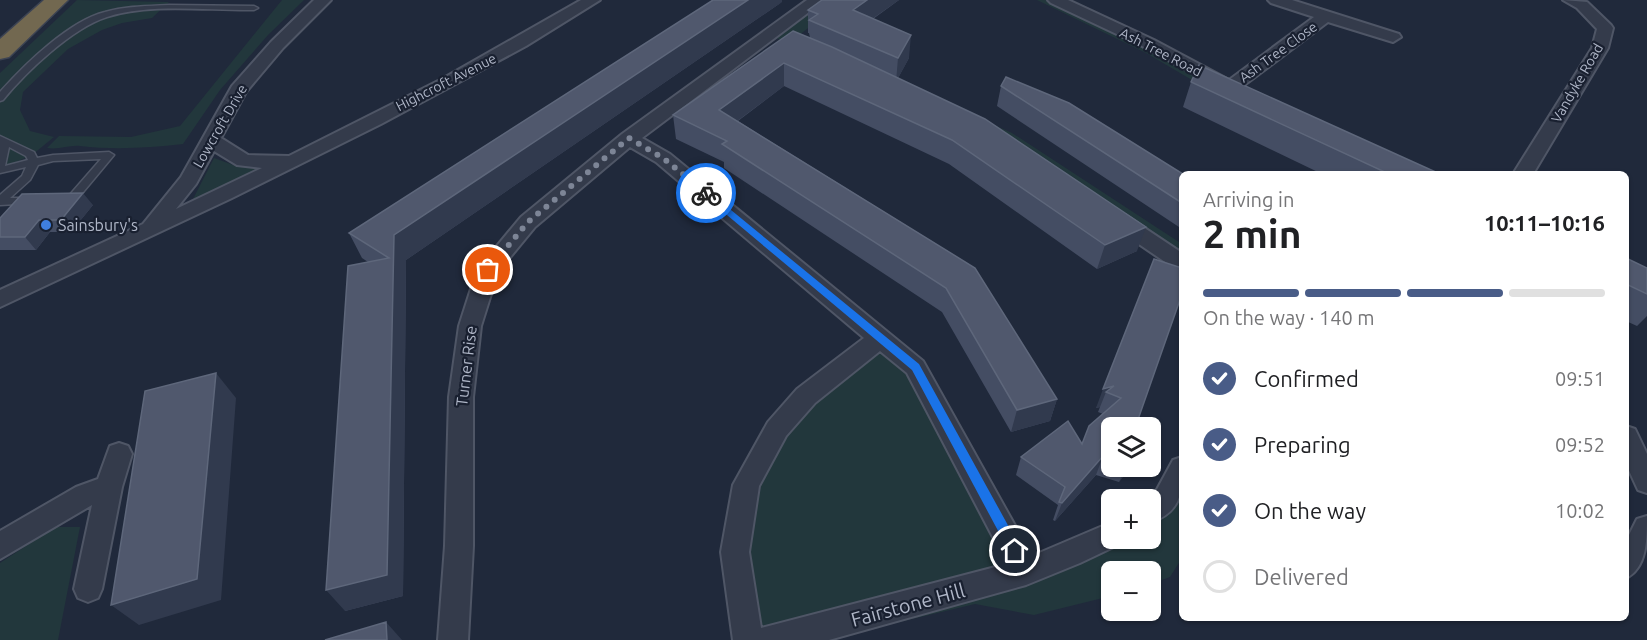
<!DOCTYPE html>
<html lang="en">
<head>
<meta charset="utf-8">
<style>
	:root { --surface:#fff; --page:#f2f2f2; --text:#202124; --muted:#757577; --line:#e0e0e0; --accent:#495c87 }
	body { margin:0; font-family:Ubuntu,sans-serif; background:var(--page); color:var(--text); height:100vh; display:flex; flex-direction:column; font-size:22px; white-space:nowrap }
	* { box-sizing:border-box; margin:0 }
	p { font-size:20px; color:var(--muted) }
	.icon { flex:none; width:33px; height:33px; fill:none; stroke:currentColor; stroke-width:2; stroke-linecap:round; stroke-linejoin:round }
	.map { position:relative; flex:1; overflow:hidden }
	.panel { position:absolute; left:1179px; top:171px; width:450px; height:450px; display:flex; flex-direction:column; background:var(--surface); border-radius:9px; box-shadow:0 2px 4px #0004 }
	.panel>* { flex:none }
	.controls { position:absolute; left:1101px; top:417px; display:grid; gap:12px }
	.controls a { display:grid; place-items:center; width:60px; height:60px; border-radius:9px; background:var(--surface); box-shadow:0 2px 4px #0004; font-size:30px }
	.pin { position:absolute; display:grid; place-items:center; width:51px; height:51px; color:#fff; margin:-26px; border:3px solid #fff; border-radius:50%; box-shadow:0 2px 6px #0007 }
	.courier { position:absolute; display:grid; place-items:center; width:60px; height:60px; margin:-30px; border:4px solid #1a73e8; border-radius:50%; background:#fff; color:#222; box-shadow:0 2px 8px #0007 }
	.overview em { font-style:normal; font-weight:700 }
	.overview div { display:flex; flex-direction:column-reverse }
	.overview { display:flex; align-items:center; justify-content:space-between; height:102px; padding:0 24px }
	h1 { font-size:39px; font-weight:700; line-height:45px }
	.bar { display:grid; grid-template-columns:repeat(4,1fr); gap:9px 6px; align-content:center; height:72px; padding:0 24px }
	.bar i { height:8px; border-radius:4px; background:var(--line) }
	.bar .selected { background:var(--accent) }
	.bar p { grid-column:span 4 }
	ol { padding:0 24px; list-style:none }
	li { display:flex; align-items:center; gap:18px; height:66px }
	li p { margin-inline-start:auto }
	li .icon { padding:6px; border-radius:50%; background:var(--accent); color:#fff; stroke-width:4 }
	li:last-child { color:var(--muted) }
	li i { width:33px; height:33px; border:3px solid var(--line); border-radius:50% }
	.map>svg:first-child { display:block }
	.green { fill:#22373c }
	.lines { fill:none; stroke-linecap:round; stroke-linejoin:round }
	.lane-casing { stroke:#4f5666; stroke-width:3 }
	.street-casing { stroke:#4f5666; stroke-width:4 }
	.highway-casing { stroke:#3c4353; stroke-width:3 }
	.lane { fill:#343b4b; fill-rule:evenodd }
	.street { fill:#343b4b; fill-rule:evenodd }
	.highway { fill:#726850; fill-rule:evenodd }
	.wall { fill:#444d63 }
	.shaded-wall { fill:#313a4e }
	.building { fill:#50586d; stroke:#5e677b; stroke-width:1.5 }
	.route { fill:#1a73e8 }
	.done { stroke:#7d8596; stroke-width:6; stroke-dasharray:0 10.8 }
	.shop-dot { fill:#3f7fe0; stroke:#192030; stroke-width:2 }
	.labels { text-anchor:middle; stroke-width:4.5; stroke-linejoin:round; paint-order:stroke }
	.far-street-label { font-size:14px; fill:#afb6c7; stroke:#192030 }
	.poi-label { font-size:16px; fill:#afb6c7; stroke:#192030; text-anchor:start }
	.street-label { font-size:16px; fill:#afb6c7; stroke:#192030 }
	.near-street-label { font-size:20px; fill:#afb6c7; stroke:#192030 }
</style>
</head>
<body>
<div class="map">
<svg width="1647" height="640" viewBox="0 0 1647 640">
	<rect width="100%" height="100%" fill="#20293b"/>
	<path class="green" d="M77,0L169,2L152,18L122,23L102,30L68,49L23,92L20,110L30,131L54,137L32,155L0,169V73Z
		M282,0H304L268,35L220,90L183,144C148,148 114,150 80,146C69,145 59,150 47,148L59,136L131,137L180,126Z
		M817,0H844L798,36L1012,133L1182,244V263L839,64L769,35Z
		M1037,0H1056L1229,88L1221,97L1146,53Z
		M214,158L236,166L262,169L194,202L192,201Z
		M879,339L915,367L1026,572L1112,538H1150L1151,511L1182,468V558L1170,577L1151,584L1150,572H1112L1111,596L1034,615L975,604L824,640H748L746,485L777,429Z
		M55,527H80L58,640H0V563Z"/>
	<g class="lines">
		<g class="lane-casing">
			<path id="lane" d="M169,5L254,6L258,8L254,10C208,11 151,3 107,17C72,28 26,72 3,100L0,101V92C25,64 69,21 105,12C126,6 148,6 169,5Z
				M0,136L34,152L37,158L53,155L109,152L114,155L74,203L66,204L61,201L67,198L101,159L53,161L38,165L30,180L10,198H30L35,201L34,203L0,205V195L22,176L26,167L0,173ZM9,147L26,156L28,160L5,166Z"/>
		</g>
		<g class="street-casing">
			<path id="street" d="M314,0H331L283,48L246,92L221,138L248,155L289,156L442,79L581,0H600L526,46L381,124L232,198L0,307V290L143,224L181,177L232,86L271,42ZM214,151L237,165L262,168L176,209L196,184Z
				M807,0H825L642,138L670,154L923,361L1032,556L1112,522V538H1124L1122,543L1080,563L1026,585L829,640H733L721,552L733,485L768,422L797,389L864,338L656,162L630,147L535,227L498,272L481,326L473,397V546L468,640H438L445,546L449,397L459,326L477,270L521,217L622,134ZM880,351L907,373L1007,564L761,628L749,552L759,486L786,436L815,403Z
				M1048,0H1068L1154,40L1229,80L1314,17L1271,3L1268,0H1292L1399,34L1401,37L1393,42L1328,22L1235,92L1229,93L1142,46L1051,3Z
				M1563,0L1587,2L1611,25L1613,28L1608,48L1533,174H1513L1592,48L1597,29L1577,8Z
				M1118,213L1125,215L1182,253V270L1174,268L1111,225L1108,220L1111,215Z
				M1626,426L1635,429L1647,454V493L1638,490L1626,464Z
				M119,443L128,446L132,454L122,487L102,589L98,598L88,602L78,598L74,589L92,505L0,559V531L76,487L98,479L110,446Z
				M1182,457C1182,489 1185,510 1150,523V500H1146L1154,495L1173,460Z
				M1647,516C1647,539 1647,568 1626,578V541L1637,519Z"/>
		</g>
		<g class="highway-casing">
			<path id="highway" d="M44,0H68L9,57L0,59V39Z"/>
		</g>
		<use href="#lane" class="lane"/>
		<use href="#street" class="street"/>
		<use href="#highway" class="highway"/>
	</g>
	<path class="wall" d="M822,0H899L873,19L909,58L898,78L1137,251L1097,269L949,164L784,86L738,121L975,268L1057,399L1050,421L1011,432L942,312L724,168V162L676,139L673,115L810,38L809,33H808V10Z
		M782,2L406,260L403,596L345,611L368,262L362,258L349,233Z
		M1191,82L1440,174H1322L1183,107Z
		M1001,86L1182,174V229L997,106Z
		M93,205L71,232H50L36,250H0V218Z
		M1626,258L1647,268V316L1637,326L1626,321Z
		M1182,268L1112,428V466H1131L1119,482L1096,475L1055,521L1053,520L1058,505L1016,475L1021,457L1082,444L1103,414L1098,412L1100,407L1096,408Z"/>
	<path class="shaded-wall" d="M748,0H782V2L406,260L403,596L345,611L326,590L394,235Z
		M867,0H899L852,33L853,10Z
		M911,35L909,58L896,82L898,58Z
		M784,63V86L721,133L719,110Z
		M83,193L93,205L71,232L61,220Z
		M39,220L50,232L36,250L25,237Z
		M1146,227L1137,251L1097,269L1105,245Z
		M216,373L236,398L221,600L139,625L111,605Z
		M1114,386L1106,392L1100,407L1096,408L1103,389Z
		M1057,399L1050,421L1011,432L1017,410Z
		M1103,456L1096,475L1055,521L1062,503Z
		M1127,466H1131L1119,482Z
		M386,622L402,640H387Z"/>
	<path class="building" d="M713,0H748L394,235L387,575L326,590L348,266L389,258L349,233Z
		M822,0H867L853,10L911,35L898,58L809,20L818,14L808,10Z
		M793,31L832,47L985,119L1146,227L1105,245L952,140L784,63L719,110L975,268L1057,399L1017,410L946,288L722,144L727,141L673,115Z
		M1199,65L1440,174H1389L1191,82Z
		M1006,77L1069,103L1183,174H1182V203L1001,86Z
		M83,193L61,220H39L25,237H0V218L22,194Z
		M1626,258L1647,268V294L1626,284Z
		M1154,259L1182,268V294L1135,428H1112V458L1103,456L1062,503L1059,502L1065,487L1021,457L1068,421L1082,444L1089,426L1121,398L1106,392L1114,386L1103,389Z
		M216,373L197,579L111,605L145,391Z
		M386,622L387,640H325Z"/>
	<path class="route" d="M703,192H709L919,364L1020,547V555H1011L912,370L703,195Z"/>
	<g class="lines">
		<path class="done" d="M488,270L528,222L629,138L663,158L706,193"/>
	</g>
	<circle class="shop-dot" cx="46" cy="225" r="6"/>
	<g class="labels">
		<g class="far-street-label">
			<text transform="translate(1161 52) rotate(27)" y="5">Ash Tree Road</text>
			<text transform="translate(1278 52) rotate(-36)" y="5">Ash Tree Close</text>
			<text transform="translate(446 82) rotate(-27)" y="5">Highcroft Avenue</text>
			<text transform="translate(1577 83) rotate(-60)" y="5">Vandyke Road</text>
			<text transform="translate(220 126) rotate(-60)" y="5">Lowcroft Drive</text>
		</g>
		<g class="poi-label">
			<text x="58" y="231">Sainsbury's</text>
		</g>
		<g class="street-label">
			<text transform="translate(466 366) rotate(-83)" y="6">Turner Rise</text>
		</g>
		<g class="near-street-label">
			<text transform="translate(908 605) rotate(-15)" y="7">Fairstone Hill</text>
		</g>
	</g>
</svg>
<div class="controls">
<a><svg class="icon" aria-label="layers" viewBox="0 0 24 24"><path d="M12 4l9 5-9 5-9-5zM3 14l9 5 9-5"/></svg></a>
<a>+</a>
<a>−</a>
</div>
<div class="pin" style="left:488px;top:270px;background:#ea580c"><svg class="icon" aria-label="bag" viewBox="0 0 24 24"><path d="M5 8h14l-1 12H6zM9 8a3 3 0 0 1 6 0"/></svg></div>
<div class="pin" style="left:1015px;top:551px;background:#1f2937"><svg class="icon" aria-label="home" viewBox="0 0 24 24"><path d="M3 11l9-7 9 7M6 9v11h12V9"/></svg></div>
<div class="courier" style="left:706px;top:193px"><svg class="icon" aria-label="bike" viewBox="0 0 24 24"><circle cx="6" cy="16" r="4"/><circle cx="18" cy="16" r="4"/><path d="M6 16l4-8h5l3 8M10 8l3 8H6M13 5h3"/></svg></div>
<section class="panel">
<div class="overview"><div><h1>2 min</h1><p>Arriving in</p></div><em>10:11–10:16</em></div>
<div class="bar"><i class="selected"></i><i class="selected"></i><i class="selected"></i><i></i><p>On the way · 140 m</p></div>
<ol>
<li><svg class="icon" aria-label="check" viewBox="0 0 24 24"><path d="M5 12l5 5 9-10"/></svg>Confirmed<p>09:51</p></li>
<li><svg class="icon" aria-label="check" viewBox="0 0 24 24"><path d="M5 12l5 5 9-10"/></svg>Preparing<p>09:52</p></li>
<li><svg class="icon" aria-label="check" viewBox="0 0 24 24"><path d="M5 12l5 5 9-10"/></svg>On the way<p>10:02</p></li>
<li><i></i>Delivered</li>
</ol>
</section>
</div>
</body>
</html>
